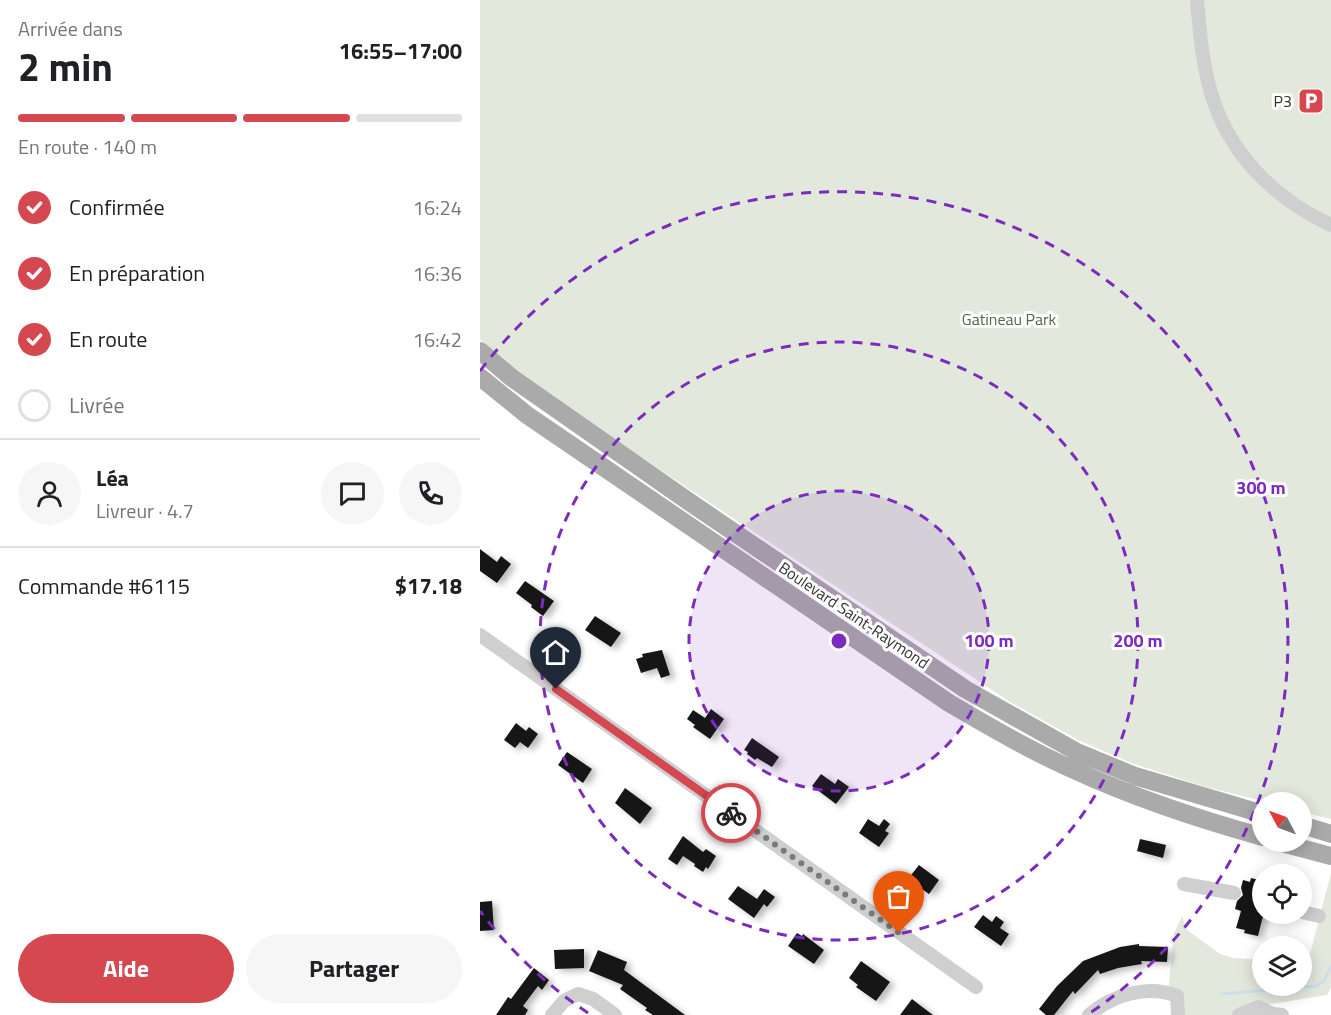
<!DOCTYPE html>
<html lang="fr">
<head>
<meta charset="utf-8">
<style>
	:root { --surface:#fff; --page:#f6f6f6; --text:#202124; --muted:#757577; --line:#e0e0e0; --accent:#d54850 }
	body { margin:0; font-family:"Titillium Web",sans-serif; background:var(--page); color:var(--text); height:100vh; display:flex; flex-direction:column; font-size:22px; white-space:nowrap }
	* { box-sizing:border-box; margin:0 }
	p { font-size:20px; color:var(--muted) }
	.icon { flex:none; width:33px; height:33px; fill:none; stroke:currentColor; stroke-width:2; stroke-linecap:round; stroke-linejoin:round }
	.map { position:relative; flex:1; overflow:hidden }
	.drawer { display:flex; flex-direction:column; background:var(--surface); width:480px }
	.drawer>* { flex:none }
	.needle { width:39px; rotate:311deg }
	.tools { position:absolute; left:772px; top:792px; display:grid; gap:12px }
	.tools a { display:grid; place-items:center; width:60px; height:60px; border-radius:50%; background:var(--surface); box-shadow:0 3px 15px #0003; font-size:30px }
	.pin { position:absolute; display:grid; place-items:center; width:51px; height:51px; color:#fff; margin:-62px -26px; border-radius:50% 50% 50% 0; rotate:-45deg; box-shadow:0 0 6px #0007 }
	.pin .icon { rotate:45deg }
	.courier { position:absolute; display:grid; place-items:center; width:60px; height:60px; margin:-30px; border:4px solid #d54850; border-radius:50%; background:#fff; color:#222; box-shadow:0 2px 8px #0007 }
	.head em { font-style:normal; font-weight:700 }
	.head div { display:flex; flex-direction:column-reverse }
	.head { display:flex; align-items:center; justify-content:space-between; height:102px; padding:0 18px }
	h1 { font-size:39px; font-weight:700; line-height:45px }
	.bar { display:grid; grid-template-columns:repeat(4,1fr); gap:9px 6px; align-content:center; height:72px; padding:0 18px }
	.bar i { height:8px; border-radius:4px; background:var(--line) }
	.bar .current { background:var(--accent) }
	.bar p { grid-column:span 4 }
	.line { display:flex; align-items:center; gap:15px; padding:0 18px; border-top:2px solid var(--line) }
	.line div { flex:1 }
	.round { display:grid; place-items:center; flex:none; width:63px; height:63px; border-radius:32px; background:var(--page) }
	ol { padding:0 18px; list-style:none }
	li { display:flex; align-items:center; gap:18px; height:66px }
	li p { margin-inline-start:auto }
	li .icon { padding:6px; border-radius:50%; background:var(--accent); color:#fff; stroke-width:4 }
	li:last-child { color:var(--muted) }
	li i { width:33px; height:33px; border:3px solid var(--line); border-radius:50% }
	.action { display:flex; gap:12px; margin-top:auto; padding:12px 18px }
	.action a { flex:1; height:69px; border-radius:36px; background:var(--accent); color:#fff; font-size:24px; font-weight:700; line-height:69px; text-align:center }
	.action a+a { background:var(--page); color:var(--text) }
	main { display:flex; flex:1; min-height:0 }
	.map>svg:first-child { display:block }
	.green { fill:#e2e8dc }
	.lines { fill:none; stroke-linecap:round; stroke-linejoin:round }
	.stream { stroke:#cedee8; stroke-width:3 }
	.building { fill:#191919; filter:url(#shadow) }
	.minor { stroke:#cfcfcf; stroke-width:14 }
	.major { stroke:#aaa; stroke-width:18 }
	.done { stroke:#7a7a7a; stroke-width:6; stroke-dasharray:0 10.8 }
	.route { stroke:#d54850; stroke-width:8 }
	.ring { fill:none; stroke:#7b2cbf; stroke-width:3; stroke-dasharray:10 8 }
	.labels { text-anchor:middle; stroke-width:6; stroke-linejoin:round; paint-order:stroke }
	.poi-label { font-size:16px; fill:#323232; stroke:#fff; text-anchor:end }
	.park-label { font-size:16px; fill:#556a43; stroke:#fff }
	.street-label { font-size:16px; fill:#323232; stroke:#fff }
	.centre { fill:#7b2cbf; stroke:#fff; stroke-width:3 }
	.ring-label { font-size:18px; text-anchor:middle; font-weight:bold; fill:#7b2cbf; stroke:#fff; stroke-width:6; stroke-linejoin:round; paint-order:stroke }
</style>
</head>
<body>
<main>
<section class="drawer">
<div class="head"><div><h1>2 min</h1><p>Arrivée dans</p></div><em>16:55–17:00</em></div>
<div class="bar"><i class="current"></i><i class="current"></i><i class="current"></i><i></i><p>En route · 140 m</p></div>
<ol>
<li><svg class="icon" aria-label="check" viewBox="0 0 24 24"><path d="M5 12l5 5 9-10"/></svg>Confirmée<p>16:24</p></li>
<li><svg class="icon" aria-label="check" viewBox="0 0 24 24"><path d="M5 12l5 5 9-10"/></svg>En préparation<p>16:36</p></li>
<li><svg class="icon" aria-label="check" viewBox="0 0 24 24"><path d="M5 12l5 5 9-10"/></svg>En route<p>16:42</p></li>
<li><i></i>Livrée</li>
</ol>
<div class="line" style="height:108px"><a class="round"><svg class="icon" aria-label="person" viewBox="0 0 24 24"><circle cx="12" cy="8" r="4"/><path d="M4 21q1-7 8-7t8 7"/></svg></a><div><b>Léa</b><p>Livreur · 4.7</p></div><a class="round"><svg class="icon" aria-label="chat" viewBox="0 0 24 24"><path d="M4 5h16v11H9l-5 4z"/></svg></a><a class="round"><svg class="icon" aria-label="phone" viewBox="0 0 24 24"><path d="M5 4h4l2 5-3 2q2 4 5 5l2-3 5 2v4C11 20 4 13 5 4z"/></svg></a></div>
<div class="line" style="height:78px"><div>Commande #6115</div><b>$17.18</b></div>
<div class="action"><a>Aide</a><a>Partager</a></div>
</section>
<div class="map">
<svg width="851" height="1015" viewBox="0 0 851 1015">
	<defs>
		<filter id="shadow"><feDropShadow dx="5" dy="3" stdDeviation="3" flood-color="#0004"/></filter>
	</defs>
	<rect width="100%" height="100%" fill="#fff"/>
	<path class="green" d="M0,0H851V819L822,812V802H787L726,787L654,764L600,741L530,702L72,398L15,354L0,339Z
		M851,873V987L847,995L786,1005L759,1015H698L688,993L694,933L702,916L707,930L740,954L754,958L783,960V986H822V961L830,954Z"/>
	<g class="lines">
		<path class="stream" d="M742,994L836,986L844,981L851,966"/>
	</g>
	<path class="building" d="M0,549L17,562L21,556L31,564L17,583L0,571Z
		M45,581L74,601L63,616L51,607L52,605L36,593Z
		M115,616L141,633L131,647L105,630Z
		M182,650L190,675L181,678L177,668L161,673L156,659L163,657L162,654Z
		M231,709L244,719L230,739L213,727L215,725L207,719L213,710L225,718Z
		M36,723L46,731L49,727L58,734L48,748L40,742L35,748L24,740Z
		M272,738L299,757L292,767L277,758L275,760L267,754L268,752L264,750Z
		M87,752L112,769L103,783L78,765Z
		M341,774L355,784L358,779L369,787L356,804L332,786Z
		M145,788L172,808L160,824L135,803Z
		M388,819L399,826L404,819L410,824L405,831L409,833L399,847L379,833Z
		M203,836L223,852L226,849L236,856L228,869L226,867L223,872L214,866L215,864L203,856L197,865L188,859Z
		M660,839L686,845L683,858L657,851Z
		M439,865L459,880L449,894L428,879Z
		M771,878L783,881V916L778,936L764,933L765,930L756,928L761,911L755,909L757,901L763,895L761,888L763,880L770,882Z
		M258,886L277,899L284,889L295,897L287,907L284,904L274,918L248,899Z
		M12,901L14,930L0,931V902Z
		M503,915L512,922L516,916L524,922L520,928L529,934L521,946L494,927Z
		M317,933L322,936L323,934L344,950L334,964L308,946Z
		M659,944V946L688,947L687,962L661,961L662,964L638,968L620,974L618,970L595,994L593,991L574,1015H566L559,1009L577,986L603,961L640,947Z
		M104,949V968L75,969L74,950Z
		M118,950L147,962L144,970L205,1015H173L165,1010L167,1008L140,989L143,985L109,971Z
		M381,961L410,982L396,1001L376,987L378,985L369,978Z
		M54,968L69,980L62,990L58,986L43,1006L48,1010L45,1015H16L28,997L31,999Z
		M432,999L441,1006L453,1015H420Z"/>
	<g class="lines">
		<path class="minor" d="M717,0C720,35 723,72 735,105C755,160 799,201 851,225
			M0,635L496,987
			M704,884L754,893
			M822,912L839,916
			M72,1015L84,1001L98,994L113,999L135,1015
			M609,1015C632,995 668,984 697,996L698,1015
			M759,1015L778,1007L793,1014L802,1015"/>
		<path class="major" d="M0,351L32,378L208,501L485,689L597,752L655,776L783,814
			M0,377L47,415L469,703C510,727 551,751 594,770C655,798 718,819 783,837
			M822,825L851,834
			M798,842L851,856"/>
	</g>
	<g class="lines">
		<path class="done" d="M251,813L419,933"/>
		<path class="route" d="M76,689L251,813"/>
	</g>
	<circle cx="359" cy="641" r="150" fill="#7b2cbf" fill-opacity=".12"/>
	<g class="ring">
		<circle cx="359" cy="641" r="150"/>
		<circle cx="359" cy="641" r="299"/>
		<path d="M108 1013A449 449 0 0 1 0 911M0 371A449 449 0 1 1 610 1013"/>
	</g>
	<defs>
		<g id="parking-square" transform="scale(1.35)"><rect x="-9" y="-9" width="18" height="18" rx="4" fill="#d54850" stroke="#fff"/><path d="M-3.5-5.5H1a3.5 3.5 0 0 1 0 7H-1V5.5H-3.5ZM-1-3.4V-.6H.8a1.4 1.4 0 0 0 0-2.8Z" fill="#fff"/></g>
	</defs>
	<g fill-rule="evenodd">
		<use href="#parking-square" x="831" y="101"/>
	</g>
	<g class="labels">
		<g class="poi-label">
			<text x="812" y="107">P3</text>
		</g>
		<g class="park-label">
			<text x="529" y="325">Gatineau Park</text>
		</g>
		<g class="street-label">
			<text transform="translate(374 615) rotate(34)" y="6">Boulevard Saint-Raymond</text>
		</g>
	</g>
	<circle cx="359" cy="641" r="9" class="centre"/>
	<g class="ring-label">
		<text x="781" y="494">300 m</text>
		<text x="509" y="647">100 m</text>
		<text x="658" y="647">200 m</text>
	</g>
</svg>
<div class="tools">
<a><svg class="needle" viewBox="-14 -14 28 28"><path d="M0-13l5 13h-10z" fill="#e53935"/><path d="M0 13l5-13h-10z" fill="#757577"/></svg></a>
<a><svg class="icon" aria-label="locate" viewBox="0 0 24 24"><circle cx="12" cy="12" r="6"/><path d="M12 2v4M12 18v4M2 12h4M18 12h4"/></svg></a>
<a><svg class="icon" aria-label="layers" viewBox="0 0 24 24"><path d="M12 4l9 5-9 5-9-5zM3 14l9 5 9-5"/></svg></a>
</div>
<div class="pin" style="left:419px;top:933px;background:#ea580c"><svg class="icon" aria-label="bag" viewBox="0 0 24 24"><path d="M5 8h14l-1 12H6zM9 8a3 3 0 0 1 6 0"/></svg></div>
<div class="pin" style="left:76px;top:689px;background:#1f2937"><svg class="icon" aria-label="home" viewBox="0 0 24 24"><path d="M3 11l9-7 9 7M6 9v11h12V9"/></svg></div>
<div class="courier" style="left:251px;top:813px"><svg class="icon" aria-label="bike" viewBox="0 0 24 24"><circle cx="6" cy="16" r="4"/><circle cx="18" cy="16" r="4"/><path d="M6 16l4-8h5l3 8M10 8l3 8H6M13 5h3"/></svg></div>
</div>
</main>
</body>
</html>
